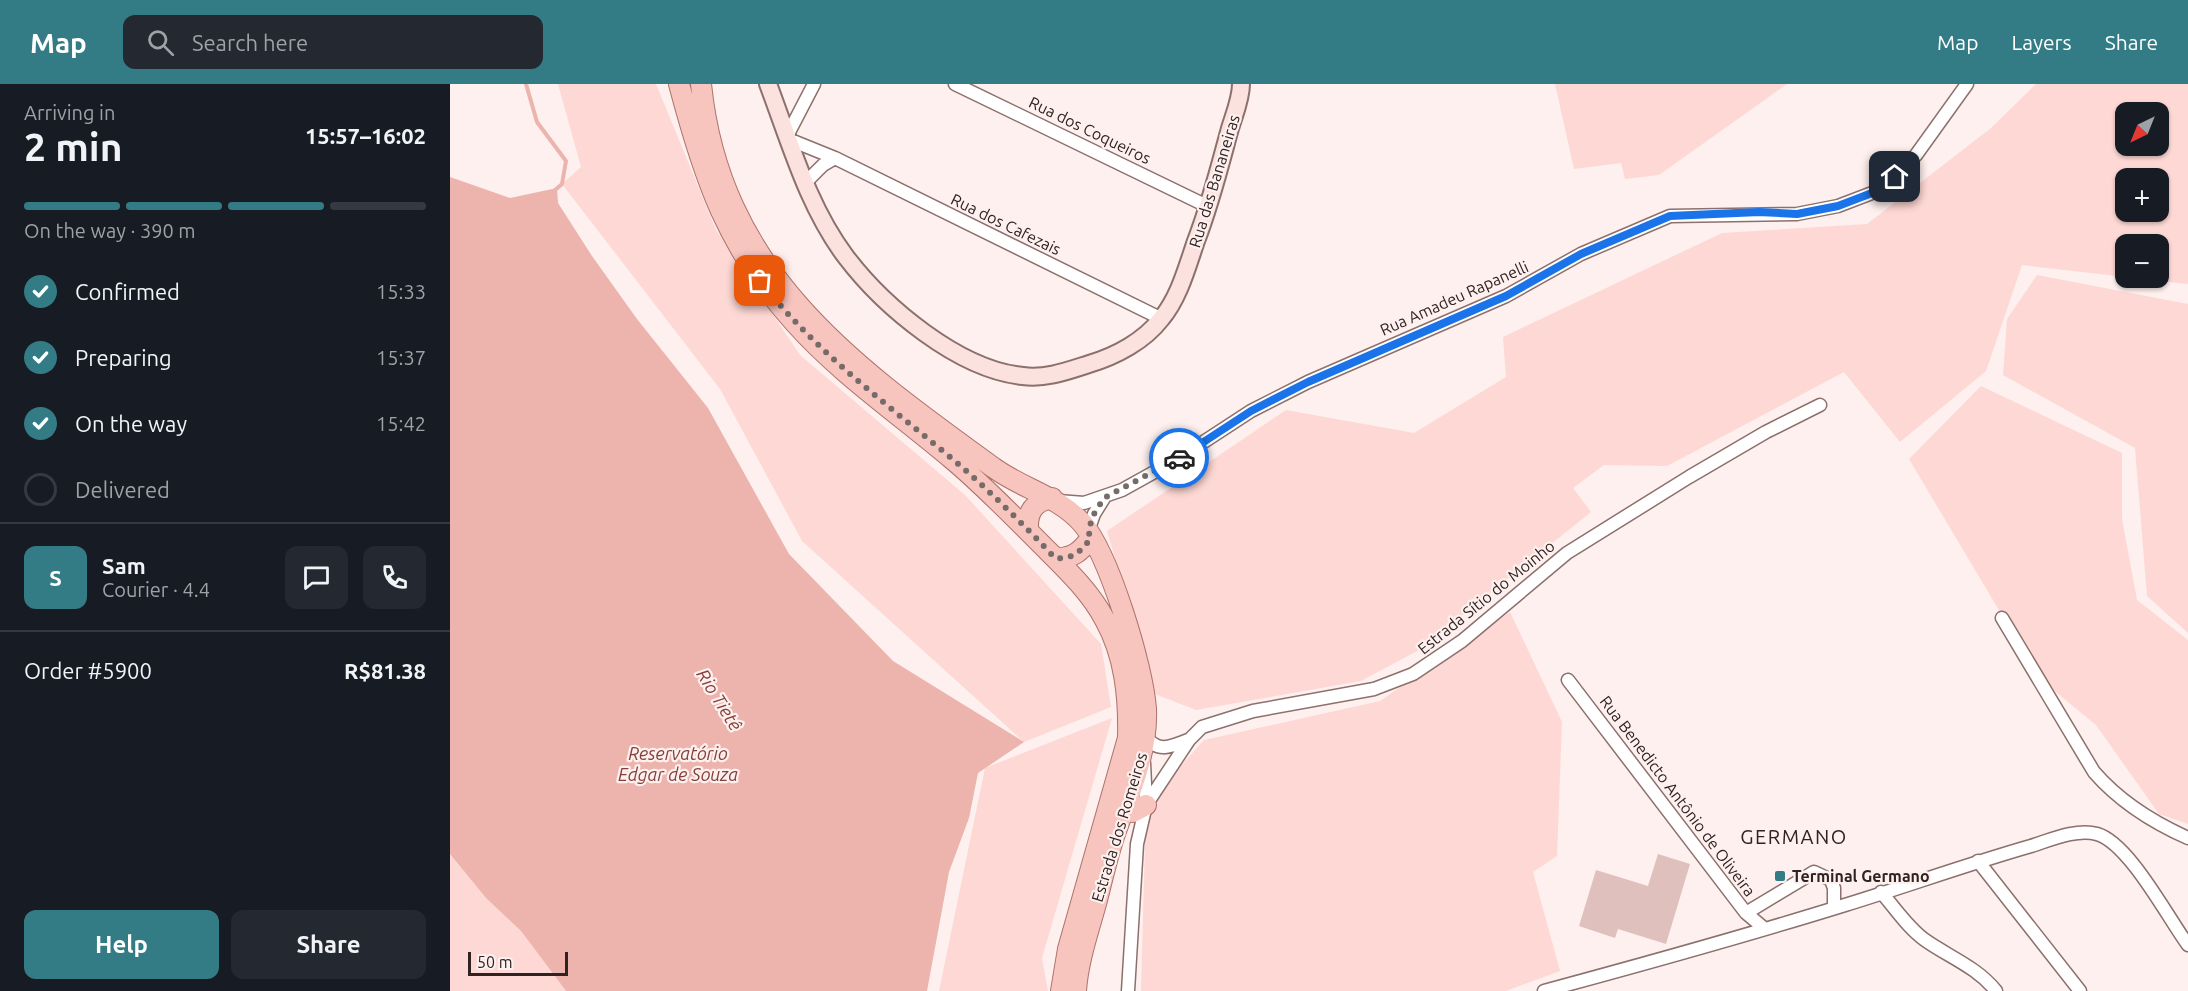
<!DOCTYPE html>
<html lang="en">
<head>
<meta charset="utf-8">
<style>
	:root { --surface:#171b24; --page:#242831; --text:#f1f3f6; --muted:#9ea1a6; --line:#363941; --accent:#347c85 }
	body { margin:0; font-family:Ubuntu,sans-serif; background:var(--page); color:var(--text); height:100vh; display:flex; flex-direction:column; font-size:22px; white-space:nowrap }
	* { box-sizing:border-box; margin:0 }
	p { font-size:20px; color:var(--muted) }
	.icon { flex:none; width:33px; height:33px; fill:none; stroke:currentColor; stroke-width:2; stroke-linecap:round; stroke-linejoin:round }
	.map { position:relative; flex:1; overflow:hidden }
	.sheet { display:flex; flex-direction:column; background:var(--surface); width:450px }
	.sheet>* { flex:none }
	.needle { width:39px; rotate:223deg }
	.fabs { position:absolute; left:1665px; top:18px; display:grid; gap:12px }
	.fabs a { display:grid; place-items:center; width:54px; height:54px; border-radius:12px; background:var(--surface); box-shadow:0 2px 4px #0004; font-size:30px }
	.scale { position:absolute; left:18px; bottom:15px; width:100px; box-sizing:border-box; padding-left:6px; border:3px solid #2e2321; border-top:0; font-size:16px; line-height:21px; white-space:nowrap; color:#2e2321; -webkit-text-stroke:4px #fdf0ee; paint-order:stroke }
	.pin { position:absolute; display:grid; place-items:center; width:51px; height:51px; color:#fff; margin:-26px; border-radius:12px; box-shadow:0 3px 9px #0006 }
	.courier { position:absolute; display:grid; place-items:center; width:60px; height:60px; margin:-30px; border:4px solid #1a73e8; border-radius:50%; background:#fff; color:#222; box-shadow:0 2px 8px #0007 }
	.headline em { font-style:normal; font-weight:600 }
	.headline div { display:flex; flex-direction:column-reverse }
	.headline { display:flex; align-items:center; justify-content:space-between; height:102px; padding:0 24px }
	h1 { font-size:39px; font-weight:600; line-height:45px }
	.bar { display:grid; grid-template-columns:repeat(4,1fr); gap:9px 6px; align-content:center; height:72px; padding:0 24px }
	.bar i { height:8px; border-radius:4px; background:var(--line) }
	.bar .on { background:var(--accent) }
	.bar p { grid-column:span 4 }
	.line { display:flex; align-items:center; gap:15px; padding:0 24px; border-top:2px solid var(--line) }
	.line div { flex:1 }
	.round { display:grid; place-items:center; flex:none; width:63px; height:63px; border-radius:12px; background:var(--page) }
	ol { padding:0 24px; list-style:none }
	li { display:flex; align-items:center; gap:18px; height:66px }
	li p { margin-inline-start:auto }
	li .icon { padding:6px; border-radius:50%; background:var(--accent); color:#fff; stroke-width:4 }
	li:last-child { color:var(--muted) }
	li i { width:33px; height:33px; border:3px solid var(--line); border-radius:50% }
	.primary-button { display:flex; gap:12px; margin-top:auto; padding:12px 24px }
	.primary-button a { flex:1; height:69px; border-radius:12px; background:var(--accent); color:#fff; font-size:24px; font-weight:600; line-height:69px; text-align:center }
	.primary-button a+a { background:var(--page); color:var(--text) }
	header { display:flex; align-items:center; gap:36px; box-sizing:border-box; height:84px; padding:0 30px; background:var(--accent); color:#fff }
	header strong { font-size:28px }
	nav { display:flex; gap:33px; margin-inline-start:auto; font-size:21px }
	.search { width:420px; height:54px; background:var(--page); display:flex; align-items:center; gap:15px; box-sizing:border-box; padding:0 21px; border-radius:12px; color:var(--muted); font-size:22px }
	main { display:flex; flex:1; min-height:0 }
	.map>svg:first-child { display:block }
	.green { fill:#fed8d4; fill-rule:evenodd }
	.water { fill:#ecb4ad }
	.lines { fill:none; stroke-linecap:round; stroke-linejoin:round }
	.stream { stroke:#ecb4ad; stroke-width:4 }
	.building { fill:#dfc0bc }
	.street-casing { stroke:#8c706c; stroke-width:15 }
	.secondary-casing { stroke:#8c706c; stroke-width:20 }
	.primary-casing { stroke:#ad726b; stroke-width:22 }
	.street { stroke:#fff; stroke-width:12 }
	.secondary { stroke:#fbe2df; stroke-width:16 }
	.primary { stroke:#f7c4be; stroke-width:20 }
	.done { stroke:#766b69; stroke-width:6; stroke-dasharray:0 10.8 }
	.route { stroke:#1a73e8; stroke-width:8 }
	.poi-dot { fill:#347c85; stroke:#fdf0ee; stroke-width:2 }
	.labels { text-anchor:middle; stroke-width:4.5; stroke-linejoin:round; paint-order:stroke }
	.street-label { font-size:16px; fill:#2e2321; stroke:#fdf0ee }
	.poi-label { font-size:16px; font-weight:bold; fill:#2e2321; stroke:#fdf0ee; text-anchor:start }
	.water-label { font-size:18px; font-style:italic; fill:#853f39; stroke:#fdf0ee }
	.quarter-label { font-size:20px; letter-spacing:1.5px; fill:#2e2321; stroke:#fdf0ee }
</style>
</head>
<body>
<header>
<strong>Map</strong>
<div class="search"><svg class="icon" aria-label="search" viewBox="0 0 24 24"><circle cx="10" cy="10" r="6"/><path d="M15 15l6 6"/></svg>Search here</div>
<nav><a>Map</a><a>Layers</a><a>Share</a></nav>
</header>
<main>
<section class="sheet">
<div class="headline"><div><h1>2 min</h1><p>Arriving in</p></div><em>15:57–16:02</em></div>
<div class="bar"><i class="on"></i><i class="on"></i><i class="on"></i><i></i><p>On the way · 390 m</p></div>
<ol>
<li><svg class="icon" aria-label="check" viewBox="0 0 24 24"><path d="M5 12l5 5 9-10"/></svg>Confirmed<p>15:33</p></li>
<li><svg class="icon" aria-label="check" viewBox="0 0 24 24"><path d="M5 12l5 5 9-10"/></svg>Preparing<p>15:37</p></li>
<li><svg class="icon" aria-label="check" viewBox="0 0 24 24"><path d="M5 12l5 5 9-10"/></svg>On the way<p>15:42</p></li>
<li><i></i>Delivered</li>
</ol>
<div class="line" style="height:108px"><b class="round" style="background:var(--accent);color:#fff">S</b><div><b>Sam</b><p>Courier · 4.4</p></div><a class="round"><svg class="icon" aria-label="chat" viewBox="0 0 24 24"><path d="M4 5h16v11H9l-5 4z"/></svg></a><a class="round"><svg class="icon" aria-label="phone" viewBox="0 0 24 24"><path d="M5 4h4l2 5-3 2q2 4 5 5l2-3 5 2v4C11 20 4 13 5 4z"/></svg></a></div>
<div class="line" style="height:78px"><div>Order #5900</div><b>R$81.38</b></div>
<div class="primary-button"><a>Help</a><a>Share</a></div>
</section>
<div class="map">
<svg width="1738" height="907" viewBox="0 0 1738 907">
	<rect width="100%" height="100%" fill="#fdf0ee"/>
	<path class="green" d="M108,0H206L266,146L350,271L515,411L651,560L661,623L574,658L352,457L270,305L112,100L131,83Z
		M1105,0H1337L1209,91L1175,95L1171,79L1124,85Z
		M1586,0H1738V200L1680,194H1708V160H1676L1675,193L1572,181L1536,287L1450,358L1394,288L1217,382L1154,381L1123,404L1141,428L969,566L911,597L746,626L705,610L657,447L836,326L964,349L1056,293L1053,253L1272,149L1417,140L1541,44ZM1676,28H1708V62H1676ZM1676,94H1708V128H1676Z
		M1587,191L1738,220V549L1697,512L1685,364L1553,291L1557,235Z
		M1531,302L1672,369V435L1687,516L1738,556V740L1709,730L1646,641L1590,595L1459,375Z
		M1060,528L1112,638L1107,772L1083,788L1110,887L1056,907H691L696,721L754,656L930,617Z
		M662,634L592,874L598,907H489L535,684Z
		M0,770L36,814L71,847L116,907H0Z"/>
	<path class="water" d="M0,93L60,114L107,104L108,119L142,172L187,235L258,324L339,470L443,577L574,658L528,689L519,734L499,788L477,907H116L71,847L36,814L0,770Z"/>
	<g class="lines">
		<path class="stream" d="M76,0L87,38L116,77L112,100L104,107"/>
	</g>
	<path class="building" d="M1208,770L1240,780L1216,860L1168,845L1165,854L1129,842L1146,786L1198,802Z"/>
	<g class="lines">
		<g class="street-casing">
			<path id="street" d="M505,0L759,123
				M337,52L364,0
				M338,55L385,74L712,235
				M355,99L373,81L385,74
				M608,417L634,419L672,406L726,376L801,327L858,298L1056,212L1131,170L1220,132L1347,130L1388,122L1422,109L1445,93L1466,71L1517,0
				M638,447L644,430L654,414
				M1552,534L1644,688C1670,718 1702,738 1738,754
				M1118,596L1296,829L1315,845
				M694,650C706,669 719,664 738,656
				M696,721L739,656L752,643L803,627L924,605L963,590L1012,557L1117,469L1239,393L1316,348L1370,321
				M1528,777L1630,907
				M1431,808C1445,824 1458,844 1475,856C1499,873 1527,883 1546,907
				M1296,829L1364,788L1381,796L1384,804V824
				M678,907L687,760L696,721L694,679
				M1094,907C1194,880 1295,852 1395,821C1457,802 1518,780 1581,762C1600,756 1627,744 1647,750C1679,759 1718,834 1738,861"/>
		</g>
		<g class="secondary-casing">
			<path id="secondary" d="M318,0C340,58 358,123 396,173C434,223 509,286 573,292C596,295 617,287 639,280C666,272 694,257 711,235C729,214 737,183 746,157C760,121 769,85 779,48C783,33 791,16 791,0"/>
		</g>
		<g class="primary-casing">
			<path id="primary" d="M229,0C254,95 277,163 344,238C390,290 449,330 502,375C533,401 562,431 591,460C613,482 640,507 655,536C675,572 679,613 678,654L618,865L611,907
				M251,0C270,189 402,281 544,384C573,405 608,412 632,439C659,470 693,582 696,625C698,667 680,708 666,747C658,769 653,793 647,816C639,846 628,876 626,907
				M578,447C577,428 583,418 602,414
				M605,474C623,475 631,467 641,454
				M676,725L683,728L696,721"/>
		</g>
		<use href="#street" class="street"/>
		<use href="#secondary" class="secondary"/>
		<use href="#primary" class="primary"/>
	</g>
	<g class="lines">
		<path class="done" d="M310,197C365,267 433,317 500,373C537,404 572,439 605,474C623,476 631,467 641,454L638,447L644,430L654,414L729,374"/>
		<path class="route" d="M729,374L801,327L858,298L1056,212L1131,170L1220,132L1309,128L1347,130L1388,122L1422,109L1445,93"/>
	</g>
	<rect class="poi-dot" x="1324" y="786" width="12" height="12" rx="3"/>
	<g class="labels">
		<g class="street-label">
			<text transform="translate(640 46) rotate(26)" y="6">Rua dos Coqueiros</text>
			<text transform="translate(764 97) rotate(-73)" y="6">Rua das Bananeiras</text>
			<text transform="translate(556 140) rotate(26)" y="6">Rua dos Cafezais</text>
			<text transform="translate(1004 214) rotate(-24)" y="6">Rua Amadeu Rapanelli</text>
			<text transform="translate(1036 513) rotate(-39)" y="6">Estrada Sítio do Moinho</text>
			<text transform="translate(1228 712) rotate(53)" y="6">Rua Benedicto Antônio de Oliveira</text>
			<text transform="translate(669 743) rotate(-73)" y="6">Estrada dos Romeiros</text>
		</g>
		<g class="poi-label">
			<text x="1342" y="798">Terminal Germano</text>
		</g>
		<g class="water-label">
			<text transform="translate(269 616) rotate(58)" y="6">Rio Tietê</text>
			<text x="228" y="676">Reservatório<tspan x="228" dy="21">Edgar de Souza</tspan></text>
		</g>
		<g class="quarter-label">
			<text x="1344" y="760">GERMANO</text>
		</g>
	</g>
</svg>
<div class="fabs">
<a><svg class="needle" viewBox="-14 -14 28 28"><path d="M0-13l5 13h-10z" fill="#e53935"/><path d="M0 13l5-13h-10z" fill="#9ea1a6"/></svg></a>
<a>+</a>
<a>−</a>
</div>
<div class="scale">50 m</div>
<div class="pin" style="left:310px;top:197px;background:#ea580c"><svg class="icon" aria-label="bag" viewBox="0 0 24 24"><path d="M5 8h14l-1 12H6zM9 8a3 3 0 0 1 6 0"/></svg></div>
<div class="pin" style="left:1445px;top:93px;background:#1f2937"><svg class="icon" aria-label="home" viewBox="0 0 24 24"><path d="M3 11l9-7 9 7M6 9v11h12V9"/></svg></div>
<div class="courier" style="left:729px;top:374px"><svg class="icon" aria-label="car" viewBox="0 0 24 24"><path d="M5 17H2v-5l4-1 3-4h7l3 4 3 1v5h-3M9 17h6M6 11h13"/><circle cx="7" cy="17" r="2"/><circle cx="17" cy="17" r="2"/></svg></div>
</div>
</main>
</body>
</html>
